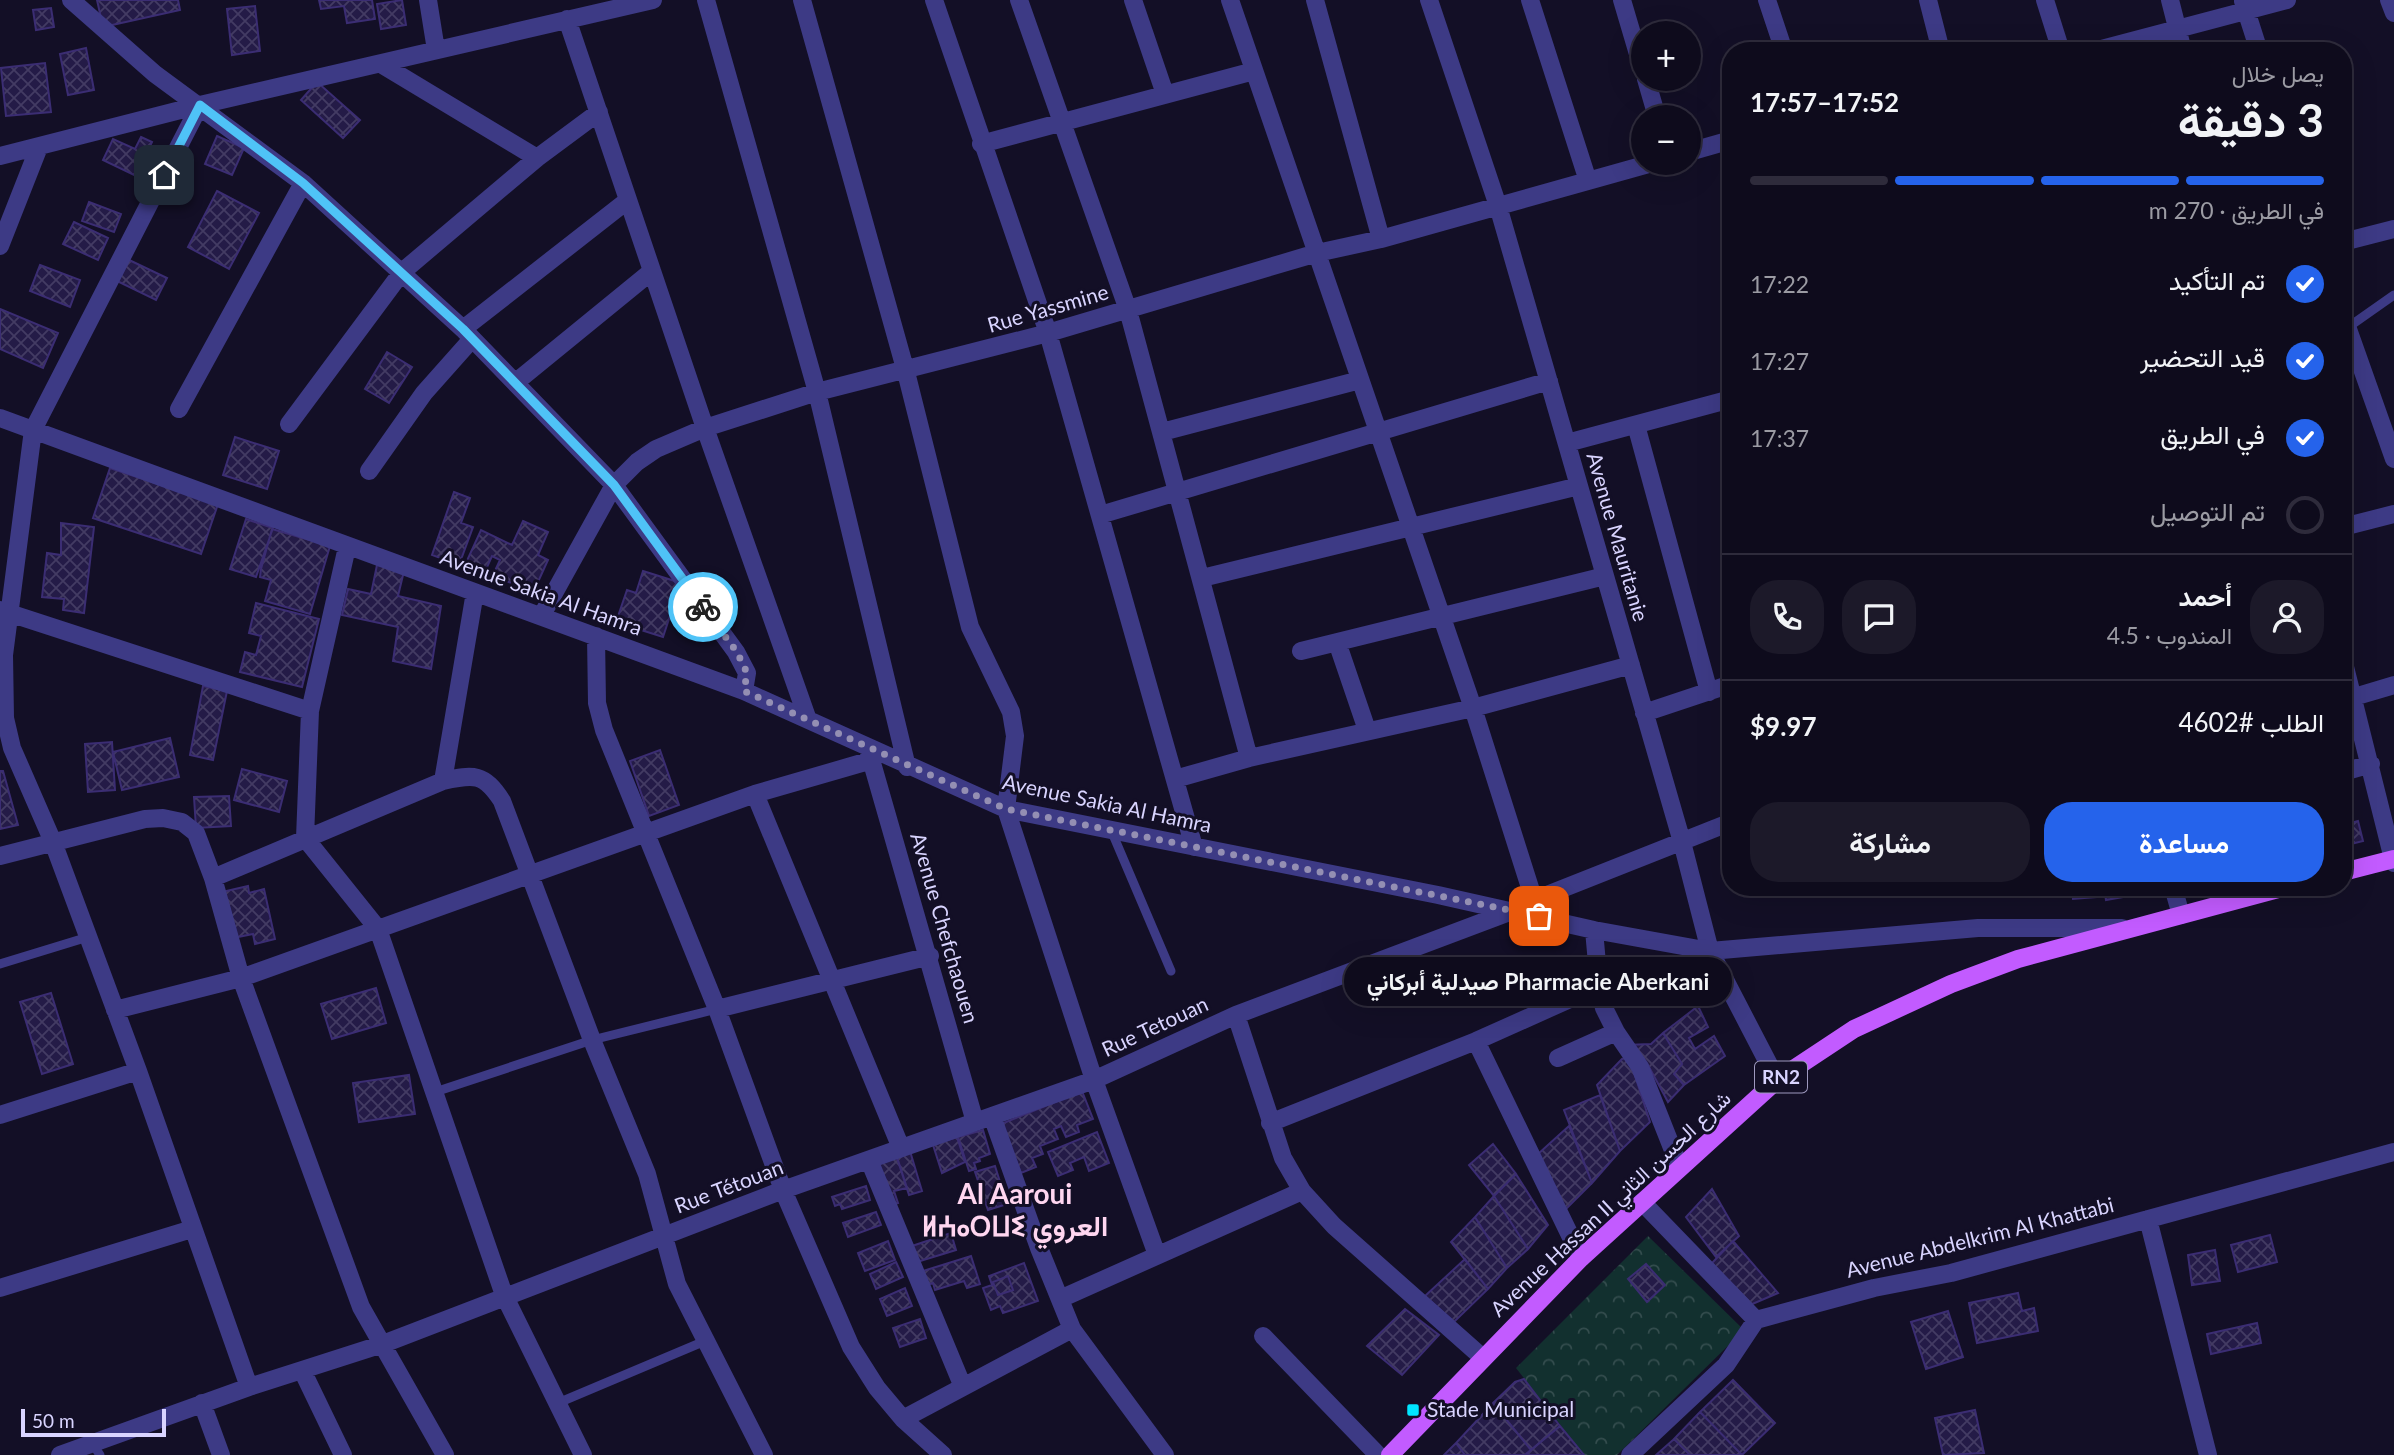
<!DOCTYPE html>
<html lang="ar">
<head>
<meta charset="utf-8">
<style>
	:root { --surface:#0e0b1c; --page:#1c1929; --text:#f1f3f6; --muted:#9b9ba3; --line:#2e2b3b; --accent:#2563eb }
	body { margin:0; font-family:Lato,Vazirmatn,"Noto Sans Tifinagh",sans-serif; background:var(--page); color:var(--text); direction:rtl; height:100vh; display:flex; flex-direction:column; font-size:26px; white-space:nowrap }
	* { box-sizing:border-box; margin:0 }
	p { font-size:23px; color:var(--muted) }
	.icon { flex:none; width:38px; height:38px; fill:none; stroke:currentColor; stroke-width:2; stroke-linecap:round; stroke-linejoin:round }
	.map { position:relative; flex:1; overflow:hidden; direction:ltr }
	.panel { position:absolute; left:1722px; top:42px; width:630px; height:854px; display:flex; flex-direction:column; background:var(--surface); border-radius:28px; box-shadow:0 7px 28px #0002,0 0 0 2px var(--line); direction:rtl }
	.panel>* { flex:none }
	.buttons { position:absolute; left:1631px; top:21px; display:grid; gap:14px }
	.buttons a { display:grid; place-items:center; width:70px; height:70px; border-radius:50%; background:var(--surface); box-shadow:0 7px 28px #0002,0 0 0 2px var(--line); font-size:35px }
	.scale { position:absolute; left:21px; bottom:18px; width:145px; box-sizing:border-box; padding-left:7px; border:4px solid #d9d4ff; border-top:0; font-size:19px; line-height:24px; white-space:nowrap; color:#d9d4ff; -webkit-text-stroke:5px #130f26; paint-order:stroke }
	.pin { position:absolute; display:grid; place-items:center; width:60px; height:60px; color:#fff; margin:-30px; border-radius:14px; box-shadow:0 4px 10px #0006 }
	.courier { position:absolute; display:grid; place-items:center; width:70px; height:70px; margin:-35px; border:5px solid #4fc3f7; border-radius:50%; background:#fff; color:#222; box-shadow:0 2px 9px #0007 }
	.bubble { position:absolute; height:49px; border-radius:24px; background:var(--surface); box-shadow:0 7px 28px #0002,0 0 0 2px var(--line); font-size:23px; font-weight:700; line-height:49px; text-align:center; direction:rtl }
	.head em { font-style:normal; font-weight:700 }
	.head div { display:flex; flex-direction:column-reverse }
	.head { display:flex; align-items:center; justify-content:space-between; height:119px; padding:0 28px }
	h1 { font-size:46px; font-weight:700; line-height:52px }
	.bar { display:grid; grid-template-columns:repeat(4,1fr); gap:10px 7px; align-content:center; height:84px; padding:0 28px }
	.bar i { height:9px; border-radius:5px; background:var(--line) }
	.bar .on { background:var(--accent) }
	.bar p { grid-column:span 4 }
	.line { display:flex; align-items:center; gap:18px; padding:0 28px; border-top:2px solid var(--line) }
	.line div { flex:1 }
	.round { display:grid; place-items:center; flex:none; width:74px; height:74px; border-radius:28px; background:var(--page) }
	ol { padding:0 28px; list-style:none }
	li { display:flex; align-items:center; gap:21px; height:77px }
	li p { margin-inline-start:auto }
	li .icon { padding:7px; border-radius:50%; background:var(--accent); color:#fff; stroke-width:4 }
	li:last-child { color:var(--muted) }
	li i { width:38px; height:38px; border:4px solid var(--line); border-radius:50% }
	.cta { display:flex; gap:14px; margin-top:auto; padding:14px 28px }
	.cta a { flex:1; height:80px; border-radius:28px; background:var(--accent); color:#fff; font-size:28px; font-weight:700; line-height:80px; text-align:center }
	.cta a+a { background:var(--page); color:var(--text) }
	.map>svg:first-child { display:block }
	.park { fill:url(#park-crowns) }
	.building { fill:url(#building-cross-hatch); stroke:#3b2d73; stroke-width:2; fill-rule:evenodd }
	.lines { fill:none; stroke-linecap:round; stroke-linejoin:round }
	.lane { stroke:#3d3a85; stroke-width:9 }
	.street { stroke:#3d3a85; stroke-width:18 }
	.primary { stroke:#c25bff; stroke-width:18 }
	.done { stroke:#948fb3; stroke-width:7; stroke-dasharray:0 12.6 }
	.route { stroke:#4fc3f7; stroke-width:9 }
	.poi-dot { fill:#00e5ff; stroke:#130f26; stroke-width:2.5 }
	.labels { text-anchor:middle; stroke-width:6; stroke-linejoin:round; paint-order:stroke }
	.shield { fill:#130f26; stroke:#9e99be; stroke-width:2 }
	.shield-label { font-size:19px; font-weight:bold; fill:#d9d4ff }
	.street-label { font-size:21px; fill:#d9d4ff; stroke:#130f26 }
	.poi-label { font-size:21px; fill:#d9d4ff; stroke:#130f26; text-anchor:start }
	.district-label { font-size:28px; font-weight:bold; fill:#ffd6f0; stroke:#130f26 }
</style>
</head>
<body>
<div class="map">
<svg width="2394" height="1455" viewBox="0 0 2394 1455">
	<defs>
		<pattern id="park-crowns" width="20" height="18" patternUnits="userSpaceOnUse" patternTransform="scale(1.75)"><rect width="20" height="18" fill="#12302f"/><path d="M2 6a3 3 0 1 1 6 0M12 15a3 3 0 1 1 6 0" fill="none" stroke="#344d4e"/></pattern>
		<pattern id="building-cross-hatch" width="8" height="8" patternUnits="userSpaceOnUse" patternTransform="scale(1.75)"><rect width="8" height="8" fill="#241b47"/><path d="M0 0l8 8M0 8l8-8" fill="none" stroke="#433b63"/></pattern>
	</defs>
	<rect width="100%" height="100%" fill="#130f26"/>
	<path class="park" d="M1648,1236L1744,1330L1617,1455H1584L1516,1368Z"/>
	<path class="building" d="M97,0H178L180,10L103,27Z
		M319,0H372L375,19L347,23L344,6L321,9Z
		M402,0L406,25L381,29L377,4Z
		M255,6L260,51L232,55L227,9Z
		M51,8L54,27L36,30L33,10Z
		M86,48L94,90L68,95L60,54Z
		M45,63L51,112L6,116L1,68Z
		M317,82L360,120L343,138L301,100Z
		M217,136L244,148L232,175L205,164Z
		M141,137L152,142L136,176L103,160L113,139L135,149Z
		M217,191L259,213L229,269L188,247Z
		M89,202L121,214L114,232L82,221Z
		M74,222L108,238L98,260L63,244Z
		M127,259L167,278L156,300L117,281Z
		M40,265L80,280L70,307L30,291Z
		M0,309L58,333L43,368L0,349Z
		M387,352L412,367L389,403L365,389Z
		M235,437L279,451L267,489L223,475Z
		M110,468L218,504L201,554L93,518Z
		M454,492L470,498L461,523L473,527L459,565L432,555Z
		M246,519L273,528L256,577L230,569Z
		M523,521L548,532L538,555L548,560L533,593L493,575L500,560L492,556L484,574L465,565L481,530L512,545Z
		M61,523L94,527L84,613L63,610L64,599L42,597L47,553L61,555Z
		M272,529L330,546L310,614L265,601L271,580L260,577L261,569Z
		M377,565L404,571L398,596L441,606L431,669L393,661L398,627L342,615L348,589L371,594Z
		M643,571L681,583L663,637L616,622L627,590L636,593Z
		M256,603L319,619L302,687L240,672L245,652L256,655L261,636L249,633Z
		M203,686L227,691L213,760L190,755Z
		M170,738L179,777L122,790L113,752Z
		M112,742L115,790L88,792L85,744Z
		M660,750L679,805L649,816L630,761Z
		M242,769L287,781L279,812L234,800Z
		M0,771H3L18,825L0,829Z
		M229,796L231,826L196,828L194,797Z
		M2358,821L2363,841L2343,846V825Z
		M248,886L249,893L264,889L275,939L255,944L253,934L233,938L222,892Z
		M2072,887H2095L2096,897L2073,899Z
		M2104,887H2152V892L2106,900Z
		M376,988L386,1023L332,1039L321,1004Z
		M51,993L73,1064L42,1074L20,1002Z
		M1698,1006L1708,1027L1689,1038L1695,1049L1714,1036L1725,1056L1684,1085L1674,1074L1682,1064L1663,1033Z
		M1663,1033L1682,1064L1674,1074L1684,1085L1668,1102L1648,1065L1627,1045L1651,1044Z
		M1629,1057L1650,1122L1620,1151L1597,1085L1622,1059Z
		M409,1075L415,1114L359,1122L353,1083Z
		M1082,1091L1093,1119L1077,1125L1079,1132L1066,1137L1061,1126L1054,1129L1058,1139L1040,1146L1043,1154L1032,1158L1036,1167L1021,1173L1001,1124Z
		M1600,1095L1620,1151L1592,1183L1564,1110Z
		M1569,1126L1592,1183L1560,1215L1538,1154Z
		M983,1130L990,1154L979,1158L980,1161L974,1163L976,1169L969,1171L958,1137Z
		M1097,1132L1109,1163L1089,1171L1084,1157L1070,1163L1073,1170L1058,1176L1048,1152Z
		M957,1137L965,1162L942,1173L933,1145Z
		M1493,1144L1516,1174L1494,1196L1469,1165Z
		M910,1151L922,1191L909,1195L896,1155Z
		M897,1157L907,1188L894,1191L898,1203L891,1205L877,1163Z
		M995,1166L1007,1204L988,1210L975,1172Z
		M1516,1174L1548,1225L1528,1249L1494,1196Z
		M866,1186L870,1200L842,1209L840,1204L835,1206L832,1197Z
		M1712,1189L1739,1236L1716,1257L1686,1217Z
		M1494,1196L1528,1249L1507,1268L1475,1217Z
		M876,1212L881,1225L848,1237L843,1223Z
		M1475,1217L1507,1268L1488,1289L1451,1242Z
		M951,1233L956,1250L917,1262L912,1246Z
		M2270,1235L2277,1262L2238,1272L2231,1245Z
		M888,1241L895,1260L865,1271L858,1253Z
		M1733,1241L1778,1293L1750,1305L1712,1263Z
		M2215,1250L2220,1281L2192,1285L2188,1255Z
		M971,1256L980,1284L967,1288L964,1281L935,1290L933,1283L924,1286L920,1272Z
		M1465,1259L1488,1289L1454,1322L1425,1296Z
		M896,1262L903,1277L876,1289L870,1274Z
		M1024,1263L1038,1301L1003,1313L1000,1306L991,1310L983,1288L992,1285L989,1276ZM1008,1276L1013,1290L998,1295L993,1282Z
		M1646,1264L1665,1285L1647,1302L1628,1279Z
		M1008,1276L1013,1290L998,1295L993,1282Z
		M905,1288L912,1306L887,1316L880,1299Z
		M2018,1293L2022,1311L2034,1308L2038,1331L1977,1343L1969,1303Z
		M1405,1309L1439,1335L1402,1375L1367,1346Z
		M1948,1311L1963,1357L1926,1369L1911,1322Z
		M920,1319L926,1338L900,1347L893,1328Z
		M2257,1323L2261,1343L2211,1354L2207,1334Z
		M1524,1379L1560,1426L1531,1450L1493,1403L1515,1382Z
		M1733,1380L1775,1423L1742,1455L1700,1412Z
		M1493,1403L1531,1450L1526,1455H1465L1456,1443Z
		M1975,1410L1984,1453L1943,1455L1935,1418Z
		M1700,1412L1742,1455H1690L1674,1439Z
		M1560,1426L1584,1455H1526V1454Z
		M1674,1439L1690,1455H1656Z
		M1456,1443L1465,1455H1444Z"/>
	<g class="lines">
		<path class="lane" d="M2347,328L2394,295
			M1111,830L1171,971
			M0,964L88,937
			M435,1092L592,1040L717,1009
			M558,1403L705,1341
			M92,1443L100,1455"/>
		<path class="street" d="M71,0L155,74L303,183L463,329L614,485L736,652L747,673L744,691
			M428,0L436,50
			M706,0L817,392L907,767
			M802,0L906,372L970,627L1011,712L1015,736L1006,809L1094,1080L1157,1255
			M934,0L1048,333L1194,847
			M1019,0L1128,310L1249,758
			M1133,0L1165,94
			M1230,0L1473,708L1539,916
			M1315,0L1381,239
			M1429,0L1498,206L1682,842L1710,951L1777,1080
			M1530,0L1588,181
			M1622,0L1643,71
			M1767,0L1784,51
			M1928,0L1941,51
			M2045,0L2061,51
			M2170,0L2183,51
			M2389,0L2394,13
			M2243,1L2259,51
			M567,19L705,428L808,720
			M2094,51L2287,0
			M381,64L537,158
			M1646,79L1657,117
			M981,144L1254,71
			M1689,152L1731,140
			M0,156L200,105L653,0
			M2343,242L2394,229
			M0,246L39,147
			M2343,315L2394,459
			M463,329L628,200
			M516,382L652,271
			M179,409L303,183
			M0,418L744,691L1006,809L1438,895L1594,930L1710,951L1978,928H2122
			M289,424L402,272L537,158L599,112
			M1636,425L1709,692
			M1162,432L1360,380
			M1567,443L1731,399
			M369,471L424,393L472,339
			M1100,515L1549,381
			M2343,527L2394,514
			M1202,578L1579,486
			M0,610L310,711L347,547
			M542,615L614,485L637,462L656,449L705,428L817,392L1048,333L1317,253L1381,239L1652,163
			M596,636L597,703L604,730L717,1009L783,1190L851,1347L877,1388L903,1419L943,1455
			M1337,642L1367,730
			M1301,651L1605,576
			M2343,659L2394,863
			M2354,697L2394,685
			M310,711L305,838L378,929L504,1295L583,1455
			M1644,713L1731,684
			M868,749L975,1122
			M2343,772L2371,764
			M1175,779L1249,758L1473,708L1631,665
			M443,781L475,592
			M755,794L901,1148
			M0,856L145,819L163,818L182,822L196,833L213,878L241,978L115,1010
			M213,878L443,781C474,774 484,773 502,801L592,1040L647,1174L677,1284L764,1455
			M2173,887L2181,915
			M1534,900L1731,822
			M1594,930L1599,986L1604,1008L1616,1032L1640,1067L1680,1168
			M717,1009L930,956
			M1236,1015L1283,1158L1302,1191L1334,1226L1483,1358
			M1476,1041L1581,1258
			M1558,1058L1616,1032
			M0,1115L138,1071
			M992,1116L1039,1248L1072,1329L1165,1455
			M1270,1123L1476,1041L1599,986
			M869,1160L963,1387
			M1642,1202L1756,1320
			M2148,1219L2208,1455
			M0,1288L192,1229
			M1060,1299L1302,1191
			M1263,1336L1378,1455
			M249,1387L302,1370
			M202,1403L221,1455
			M903,1419L1072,1329
			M60,1455L249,1387L138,1071L53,842L12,748L5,718L4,655L33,430L200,105
			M343,1455L302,1370L383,1344L783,1190L1094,1080L1236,1015L1512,911
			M445,1455L361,1307L241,978L755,794L872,760
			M1630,1455L1726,1365L1756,1320L1874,1288L1951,1273L2394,1152"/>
		<path class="primary" d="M2343,872L2394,859
			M1390,1455L1581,1258L1777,1080L1854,1029L1951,984L2018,959L2286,887"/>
	</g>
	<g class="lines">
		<path class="done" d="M703,607L737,652L747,673L744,691L1006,809L1539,916"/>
		<path class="route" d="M164,175L200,105L303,183L463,329L614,485L703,607"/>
	</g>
	<rect class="poi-dot" x="1406" y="1403" width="14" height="14" rx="3.5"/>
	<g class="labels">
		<rect class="shield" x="1755" y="1061.5" width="52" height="31" rx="5"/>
		<g class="shield-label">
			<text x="1781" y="1084">RN2</text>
		</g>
		<g class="street-label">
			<text transform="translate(1048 309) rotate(-16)" y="7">Rue Yassmine</text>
			<text transform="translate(1617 537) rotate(74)" y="7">Avenue Mauritanie</text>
			<text transform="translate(541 593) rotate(20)" y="7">Avenue Sakia Al Hamra</text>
			<text transform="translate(1107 804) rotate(12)" y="7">Avenue Sakia Al Hamra</text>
			<text transform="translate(944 928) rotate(74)" y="7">Avenue Chefchaouen</text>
			<text transform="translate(1155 1027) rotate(-25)" y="7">Rue Tetouan</text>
			<text transform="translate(729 1187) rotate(-21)" y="7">Rue Tétouan</text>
			<text transform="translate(1611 1204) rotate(-43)" y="7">Avenue Hassan II شارع الحسن الثاني</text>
			<text transform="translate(1980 1238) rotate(-14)" y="7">Avenue Abdelkrim Al Khattabi</text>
		</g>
		<g class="poi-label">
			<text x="1427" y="1417">Stade Municipal</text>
		</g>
		<g class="district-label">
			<text x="1015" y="1204">Al Aaroui<tspan x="1015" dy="32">ⵍⵄⴰⵔⵡⵉ العروي</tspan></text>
		</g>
	</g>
</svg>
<div class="buttons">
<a>+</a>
<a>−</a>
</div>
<div class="scale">50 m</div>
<div class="pin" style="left:1539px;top:916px;background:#ea580c"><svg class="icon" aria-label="bag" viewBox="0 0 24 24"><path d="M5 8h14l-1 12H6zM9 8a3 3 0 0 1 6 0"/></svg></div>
<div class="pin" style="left:164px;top:175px;background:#1f2937"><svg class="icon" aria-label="home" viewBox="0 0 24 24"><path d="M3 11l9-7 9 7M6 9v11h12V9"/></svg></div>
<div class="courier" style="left:703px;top:607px"><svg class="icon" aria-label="bike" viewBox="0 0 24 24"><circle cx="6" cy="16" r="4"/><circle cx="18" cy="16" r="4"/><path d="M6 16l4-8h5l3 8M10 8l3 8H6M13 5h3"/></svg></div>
<div class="bubble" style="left:1344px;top:957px;width:388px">Pharmacie Aberkani صيدلية أبركاني</div>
<section class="panel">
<div class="head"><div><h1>3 دقيقة</h1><p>يصل خلال</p></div><em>17:52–17:57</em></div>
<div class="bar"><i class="on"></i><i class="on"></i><i class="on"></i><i></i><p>في الطريق · 270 m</p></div>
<ol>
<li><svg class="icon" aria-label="check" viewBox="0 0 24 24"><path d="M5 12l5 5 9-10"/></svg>تم التأكيد<p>17:22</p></li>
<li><svg class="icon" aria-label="check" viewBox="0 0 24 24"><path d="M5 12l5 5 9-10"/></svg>قيد التحضير<p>17:27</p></li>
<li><svg class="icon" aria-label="check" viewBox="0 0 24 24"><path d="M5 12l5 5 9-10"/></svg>في الطريق<p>17:37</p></li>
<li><i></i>تم التوصيل</li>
</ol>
<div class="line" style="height:126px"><a class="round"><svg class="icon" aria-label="person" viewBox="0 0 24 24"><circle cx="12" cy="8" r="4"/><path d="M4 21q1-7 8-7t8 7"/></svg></a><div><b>أحمد</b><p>المندوب · 4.5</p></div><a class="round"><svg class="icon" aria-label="chat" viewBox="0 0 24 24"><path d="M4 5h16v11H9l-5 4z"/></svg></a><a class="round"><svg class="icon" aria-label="phone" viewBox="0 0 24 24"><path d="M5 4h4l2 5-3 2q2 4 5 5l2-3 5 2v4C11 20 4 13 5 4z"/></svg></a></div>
<div class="line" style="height:91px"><div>الطلب #4602</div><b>$9.97</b></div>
<div class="cta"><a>مساعدة</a><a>مشاركة</a></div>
</section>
</div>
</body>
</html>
